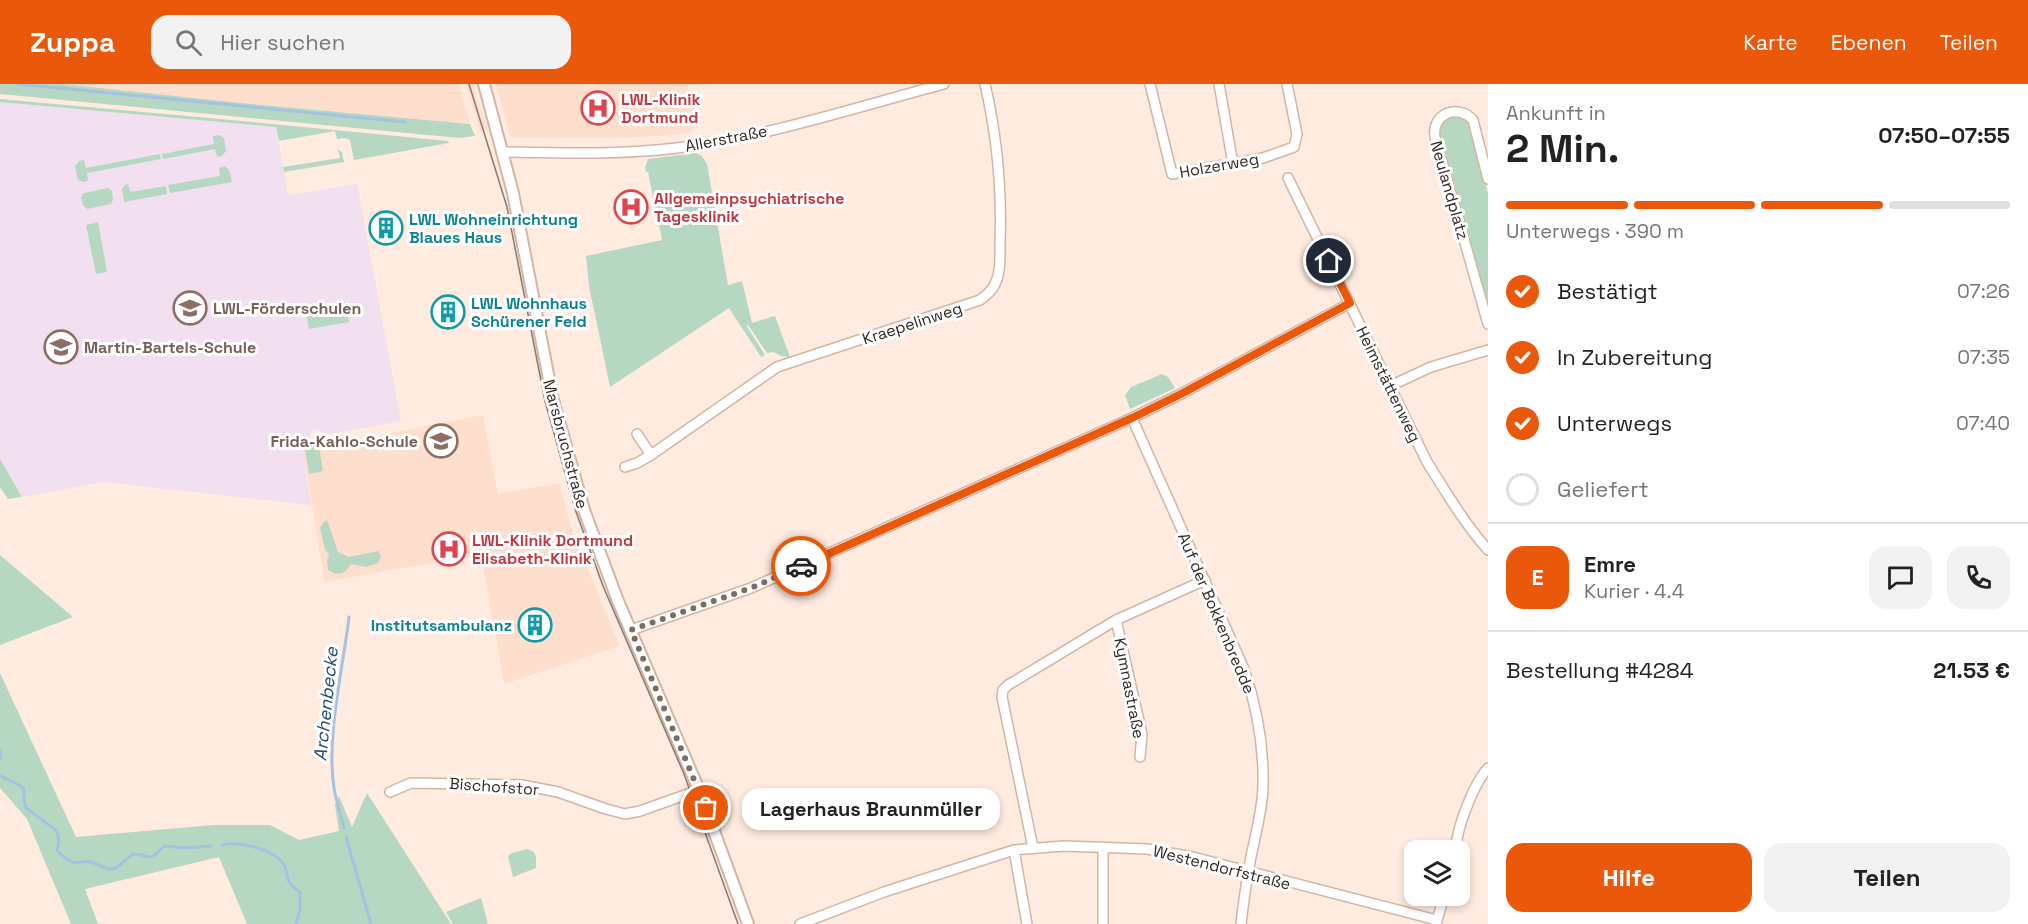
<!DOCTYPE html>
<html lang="de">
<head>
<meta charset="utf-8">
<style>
	:root { --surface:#fff; --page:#f2f2f2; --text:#222; --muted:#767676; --line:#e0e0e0; --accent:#ea580c }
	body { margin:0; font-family:"Space Grotesk",sans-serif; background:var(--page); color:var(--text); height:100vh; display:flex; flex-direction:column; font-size:22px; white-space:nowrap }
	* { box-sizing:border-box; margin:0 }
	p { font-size:20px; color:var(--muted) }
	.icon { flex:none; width:33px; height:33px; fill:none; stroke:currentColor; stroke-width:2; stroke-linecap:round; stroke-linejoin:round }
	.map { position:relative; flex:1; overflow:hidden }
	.sheet { display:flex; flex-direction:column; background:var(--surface); width:540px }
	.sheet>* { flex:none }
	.controls { position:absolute; left:1404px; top:756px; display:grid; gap:12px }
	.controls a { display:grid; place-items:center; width:66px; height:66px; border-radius:12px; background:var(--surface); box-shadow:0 3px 9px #0003; font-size:30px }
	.pin { position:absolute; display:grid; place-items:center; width:51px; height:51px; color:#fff; margin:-26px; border:3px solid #fff; border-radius:50%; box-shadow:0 2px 6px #0007 }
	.courier { position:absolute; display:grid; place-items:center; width:60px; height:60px; margin:-30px; border:4px solid #ea580c; border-radius:50%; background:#fff; color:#222; box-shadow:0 2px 8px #0007 }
	.bubble { position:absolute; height:42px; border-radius:18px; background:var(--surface); box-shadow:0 3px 9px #0003; font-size:20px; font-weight:800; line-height:42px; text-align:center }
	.overview em { font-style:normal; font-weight:800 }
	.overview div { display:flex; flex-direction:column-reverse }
	.overview { display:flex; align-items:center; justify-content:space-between; height:102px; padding:0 18px }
	h1 { font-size:39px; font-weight:800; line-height:45px }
	.bar { display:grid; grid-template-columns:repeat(4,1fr); gap:9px 6px; align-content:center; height:72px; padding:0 18px }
	.bar i { height:8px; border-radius:4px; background:var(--line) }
	.bar .on { background:var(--accent) }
	.bar p { grid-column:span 4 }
	.line { display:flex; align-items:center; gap:15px; padding:0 18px; border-top:2px solid var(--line) }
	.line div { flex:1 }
	.round { display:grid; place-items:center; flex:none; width:63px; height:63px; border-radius:18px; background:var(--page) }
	ol { padding:0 18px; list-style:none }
	li { display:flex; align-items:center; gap:18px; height:66px }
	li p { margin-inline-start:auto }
	li .icon { padding:6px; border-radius:50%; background:var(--accent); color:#fff; stroke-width:4 }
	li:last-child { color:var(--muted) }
	li i { width:33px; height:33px; border:3px solid var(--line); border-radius:50% }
	.cta { display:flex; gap:12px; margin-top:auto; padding:12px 18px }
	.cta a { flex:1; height:69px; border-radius:18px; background:var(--accent); color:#fff; font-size:24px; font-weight:800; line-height:69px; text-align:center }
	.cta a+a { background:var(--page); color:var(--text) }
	header { display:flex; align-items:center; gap:36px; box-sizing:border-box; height:84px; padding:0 30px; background:var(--accent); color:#fff }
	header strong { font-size:28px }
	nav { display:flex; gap:33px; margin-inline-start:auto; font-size:21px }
	.search { width:420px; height:54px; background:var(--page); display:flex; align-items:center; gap:15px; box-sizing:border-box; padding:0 21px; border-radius:18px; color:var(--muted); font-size:22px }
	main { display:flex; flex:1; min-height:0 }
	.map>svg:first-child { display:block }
	.built { fill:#fedecd }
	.education { fill:#f2dfef }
	.green { fill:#b6d8c3 }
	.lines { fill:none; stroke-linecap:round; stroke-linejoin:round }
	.stream { stroke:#a4c2e2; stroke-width:3 }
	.minor-casing { stroke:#d4b5a4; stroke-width:12 }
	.tertiary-casing { stroke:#d4b5a4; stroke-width:14 }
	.minor { stroke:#fff; stroke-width:9 }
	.tertiary { stroke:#fff; stroke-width:10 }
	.tram { stroke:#887870; stroke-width:1.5 }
	.done { stroke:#7b6c64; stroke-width:6; stroke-dasharray:0 10.8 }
	.route { stroke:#ea580c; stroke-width:8 }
	.labels { text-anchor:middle; stroke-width:6; stroke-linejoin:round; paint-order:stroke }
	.health-label { font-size:16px; font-weight:bold; fill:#be3a42; stroke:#fff; text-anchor:start }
	.street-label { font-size:16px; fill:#342821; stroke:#fff }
	.culture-label { font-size:16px; font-weight:bold; fill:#0d838f; stroke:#fff; text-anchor:start }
	.education-label { font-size:16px; font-weight:bold; fill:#785e54; stroke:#fff; text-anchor:start }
	.water-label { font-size:18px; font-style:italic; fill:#1f4a74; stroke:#fff }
</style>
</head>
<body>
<header>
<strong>Zuppa</strong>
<div class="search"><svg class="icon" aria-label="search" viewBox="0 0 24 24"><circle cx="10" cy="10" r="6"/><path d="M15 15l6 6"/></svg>Hier suchen</div>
<nav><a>Karte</a><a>Ebenen</a><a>Teilen</a></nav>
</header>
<main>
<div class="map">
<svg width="1488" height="840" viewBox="0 0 1488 840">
	<rect width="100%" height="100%" fill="#ffebe0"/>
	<path class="built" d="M63,0H459L470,40L241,19Z
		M466,0H474L476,12L488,45L480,47Z
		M496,0H687L698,37L691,48L660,52L614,54H515L510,51Z
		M483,331L498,410L559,399L575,458L578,460L619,562L504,600L481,470L325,498L303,366Z"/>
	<path class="education" d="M0,18L276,43L288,111L357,100L401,337L330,350L313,345L303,366L311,421L104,398L22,413L0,375Z"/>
	<path class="green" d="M0,0H63L241,19L470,40L475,52L459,54L0,10Z
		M0,15L242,37L448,57L449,59L354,76L350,56L345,54L337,55L335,47L279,57L276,43L0,18Z
		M1455,32L1466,35L1472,44L1488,110V224L1439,52C1440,40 1443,34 1455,32Z
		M219,51L224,54L226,67L222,72L217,73L215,65L163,75L162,70L214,60L213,52Z
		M338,65L342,68L344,78L284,88L283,83L340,74Z
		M696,69L702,72L707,80L728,201L742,197L752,239L775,232L790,273L781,272L774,268L767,269L748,241H746L765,271L761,273L729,224L610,303L589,202L586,172L662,156L648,88H646L645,84L648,75Z
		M160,70L161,75L87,89L88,97L83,98L78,96L75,82L79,77L84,76L86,84Z
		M225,82L229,86L232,98L170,109L168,101L220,92L219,84Z
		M128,100L130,108L166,102L167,110L124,118L122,105L125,101Z
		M108,104L112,107L113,116L111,120L87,125L83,121L81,113L84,109Z
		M98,138L107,188L96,190L86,141Z
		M345,218L349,238L309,245L305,224Z
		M1162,290L1168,293L1175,304L1130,325L1125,311L1131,303Z
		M319,362L323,387L309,390L305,365Z
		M0,375L22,413L8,415L0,403Z
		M327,436L338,468L349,473L378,467L381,473L378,479L366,483L351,480C346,490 338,493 328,486L327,477L329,470L325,466L320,444L323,439Z
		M0,471L73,533L0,561Z
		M0,589L76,753L213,741H270L299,756L339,747L335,721L339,712L352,743L367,709L451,840H247L219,773L85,805L98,840H71L27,735L0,704Z
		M527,765C538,768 536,774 536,784L513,793L508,772L512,769Z
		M481,814L488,840H453L446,828Z"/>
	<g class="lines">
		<path class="stream" d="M18,0L405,38
			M0,666L1,673L0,676
			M0,691C7,697 17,698 24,705V715L26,724L56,746L59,756L57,766L62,772L74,779L88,777L109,785L116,784L133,770C154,771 147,780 164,762L184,764L211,762
			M344,744C341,731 336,717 334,704C326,652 343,585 349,533
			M346,753L371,840
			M222,761C240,757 274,765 284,781C288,787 286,795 290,799C293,804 297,805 300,809V825L296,840"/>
		<g class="minor-casing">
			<path id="minor" d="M1150,0L1172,90L1263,74L1294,63L1297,50L1287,0
				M1219,0L1233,80
				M503,68C560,69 620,71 677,64C766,53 857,23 944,0
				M1288,94L1427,378C1446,408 1464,439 1488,466
				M1488,95L1473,36C1458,19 1431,30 1435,53L1488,240
				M1390,302L1431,283L1488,266
				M1132,334L1244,585C1257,623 1264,663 1263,703C1262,733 1252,761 1248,790C1245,806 1243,823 1241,840
				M637,350L651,371
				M625,383L637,379L651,371L777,283L980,216C988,210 994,205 997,195C1001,184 1000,170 1000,158C1002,104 997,52 985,0
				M1116,536L1142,650L1140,673
				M631,546L751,504L1132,334L1181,310L1350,219
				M390,708L411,699L522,701L558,708L606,725L625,730L640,727L699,706
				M1103,763V840
				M1033,764L1002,613L1003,606L1008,601L1116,536L1205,496
				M1014,766L1027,840
				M1456,766C1456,745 1474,699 1488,684
				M800,840L884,808L1014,766L1064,762L1147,765L1193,773L1437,836
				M1436,840L1444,812"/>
		</g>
		<g class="tertiary-casing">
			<path id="tertiary" d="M484,0L513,109L553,316L584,426L618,517L699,706L748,840"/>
		</g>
		<use href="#minor" class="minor"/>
		<use href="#tertiary" class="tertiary"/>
		<path class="tram" d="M469,0L507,123L545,317L575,425L603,502L684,690L738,840"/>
	</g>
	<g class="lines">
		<path class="done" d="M706,724L631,546L751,504L801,482"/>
		<path class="route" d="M801,482L1132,334L1181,310L1350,219L1329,177"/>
	</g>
	<defs>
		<g id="hospital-ring" transform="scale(1.725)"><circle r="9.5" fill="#fff" stroke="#e0444e" stroke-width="1.5"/><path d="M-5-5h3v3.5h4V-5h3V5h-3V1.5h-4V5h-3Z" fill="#e0444e"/></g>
		<g id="building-ring" transform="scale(1.725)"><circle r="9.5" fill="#fff" stroke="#0f9aa8" stroke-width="1.5"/><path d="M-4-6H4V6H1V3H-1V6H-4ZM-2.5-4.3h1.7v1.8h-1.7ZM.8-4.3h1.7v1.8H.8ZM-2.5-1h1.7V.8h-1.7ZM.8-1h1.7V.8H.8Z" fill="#0f9aa8"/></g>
		<g id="school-ring" transform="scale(1.725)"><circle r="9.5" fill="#fff" stroke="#8d6e63" stroke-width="1.5"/><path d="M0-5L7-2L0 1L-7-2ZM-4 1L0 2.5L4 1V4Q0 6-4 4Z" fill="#8d6e63"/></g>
	</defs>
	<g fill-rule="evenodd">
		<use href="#hospital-ring" x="598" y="24"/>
		<use href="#hospital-ring" x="631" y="123"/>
		<use href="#building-ring" x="386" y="144"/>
		<use href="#school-ring" x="190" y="224"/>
		<use href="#building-ring" x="448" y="228"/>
		<use href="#school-ring" x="61" y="263"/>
		<use href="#school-ring" x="441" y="357"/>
		<use href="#hospital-ring" x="449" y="465"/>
		<use href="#building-ring" x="535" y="541"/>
	</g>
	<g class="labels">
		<g class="health-label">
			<text x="621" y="21">LWL-Klinik<tspan x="621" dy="18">Dortmund</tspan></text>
			<text x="654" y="120">Allgemeinpsychiatrische<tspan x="654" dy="18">Tagesklinik</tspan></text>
			<text x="472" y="462">LWL-Klinik Dortmund<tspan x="472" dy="18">Elisabeth-Klinik</tspan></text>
		</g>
		<g class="street-label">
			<text transform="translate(726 54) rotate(-11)" y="6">Allerstraße</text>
			<text transform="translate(1219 81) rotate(-10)" y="6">Holzerweg</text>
			<text transform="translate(1450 106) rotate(74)" y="6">Neulandplatz</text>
			<text transform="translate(912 239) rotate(-18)" y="6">Kraepelinweg</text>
			<text transform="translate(1389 300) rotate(64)" y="6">Heimstättenweg</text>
			<text transform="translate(566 360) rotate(75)" y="6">Marsbruchstraße</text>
			<text transform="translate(1217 529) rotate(67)" y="6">Auf der Bokkenbredde</text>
			<text transform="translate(1130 604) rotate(79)" y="6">Kymnastraße</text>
			<text transform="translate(494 702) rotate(4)" y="6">Bischofstor</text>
			<text transform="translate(1222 783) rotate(14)" y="6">Westendorfstraße</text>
		</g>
		<g class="culture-label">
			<text x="409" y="141">LWL Wohneinrichtung<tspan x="409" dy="18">Blaues Haus</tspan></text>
			<text x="471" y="225">LWL Wohnhaus<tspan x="471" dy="18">Schürener Feld</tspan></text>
			<text x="512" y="547" text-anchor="end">Institutsambulanz</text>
		</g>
		<g class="education-label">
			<text x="213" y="230">LWL-Förderschulen</text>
			<text x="84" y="269">Martin-Bartels-Schule</text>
			<text x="418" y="363" text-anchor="end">Frida-Kahlo-Schule</text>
		</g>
		<g class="water-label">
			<text transform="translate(326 620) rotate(-84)" y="6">Archenbecke</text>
		</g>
	</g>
</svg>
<div class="controls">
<a><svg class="icon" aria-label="layers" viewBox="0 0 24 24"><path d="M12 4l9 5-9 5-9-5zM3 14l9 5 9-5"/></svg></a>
</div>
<div class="pin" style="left:706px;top:724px;background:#ea580c"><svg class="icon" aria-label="bag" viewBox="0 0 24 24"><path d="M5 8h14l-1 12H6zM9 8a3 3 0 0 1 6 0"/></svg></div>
<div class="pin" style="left:1329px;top:177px;background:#1f2937"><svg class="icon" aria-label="home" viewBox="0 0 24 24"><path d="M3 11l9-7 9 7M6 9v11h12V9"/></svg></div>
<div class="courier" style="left:801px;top:482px"><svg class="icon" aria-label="car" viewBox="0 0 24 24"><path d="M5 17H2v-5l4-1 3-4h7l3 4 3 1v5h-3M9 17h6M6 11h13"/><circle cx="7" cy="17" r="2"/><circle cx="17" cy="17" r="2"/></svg></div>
<div class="bubble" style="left:742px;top:704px;width:258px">Lagerhaus Braunmüller</div>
</div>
<section class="sheet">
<div class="overview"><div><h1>2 Min.</h1><p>Ankunft in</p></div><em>07:50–07:55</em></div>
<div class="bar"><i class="on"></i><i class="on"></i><i class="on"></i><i></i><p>Unterwegs · 390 m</p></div>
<ol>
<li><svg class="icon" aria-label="check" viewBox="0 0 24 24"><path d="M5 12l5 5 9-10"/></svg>Bestätigt<p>07:26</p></li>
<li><svg class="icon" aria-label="check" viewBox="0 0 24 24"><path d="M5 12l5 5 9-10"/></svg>In Zubereitung<p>07:35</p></li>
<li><svg class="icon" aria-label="check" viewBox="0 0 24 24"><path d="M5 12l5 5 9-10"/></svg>Unterwegs<p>07:40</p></li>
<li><i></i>Geliefert</li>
</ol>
<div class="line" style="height:108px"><b class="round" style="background:var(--accent);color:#fff">E</b><div><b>Emre</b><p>Kurier · 4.4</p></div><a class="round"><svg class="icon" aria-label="chat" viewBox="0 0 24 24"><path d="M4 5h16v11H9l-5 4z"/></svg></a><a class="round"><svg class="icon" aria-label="phone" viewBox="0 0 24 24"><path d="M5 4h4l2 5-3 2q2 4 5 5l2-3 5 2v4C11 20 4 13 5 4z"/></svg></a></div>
<div class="line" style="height:78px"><div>Bestellung #4284</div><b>21.53 €</b></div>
<div class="cta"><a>Hilfe</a><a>Teilen</a></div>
</section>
</main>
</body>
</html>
